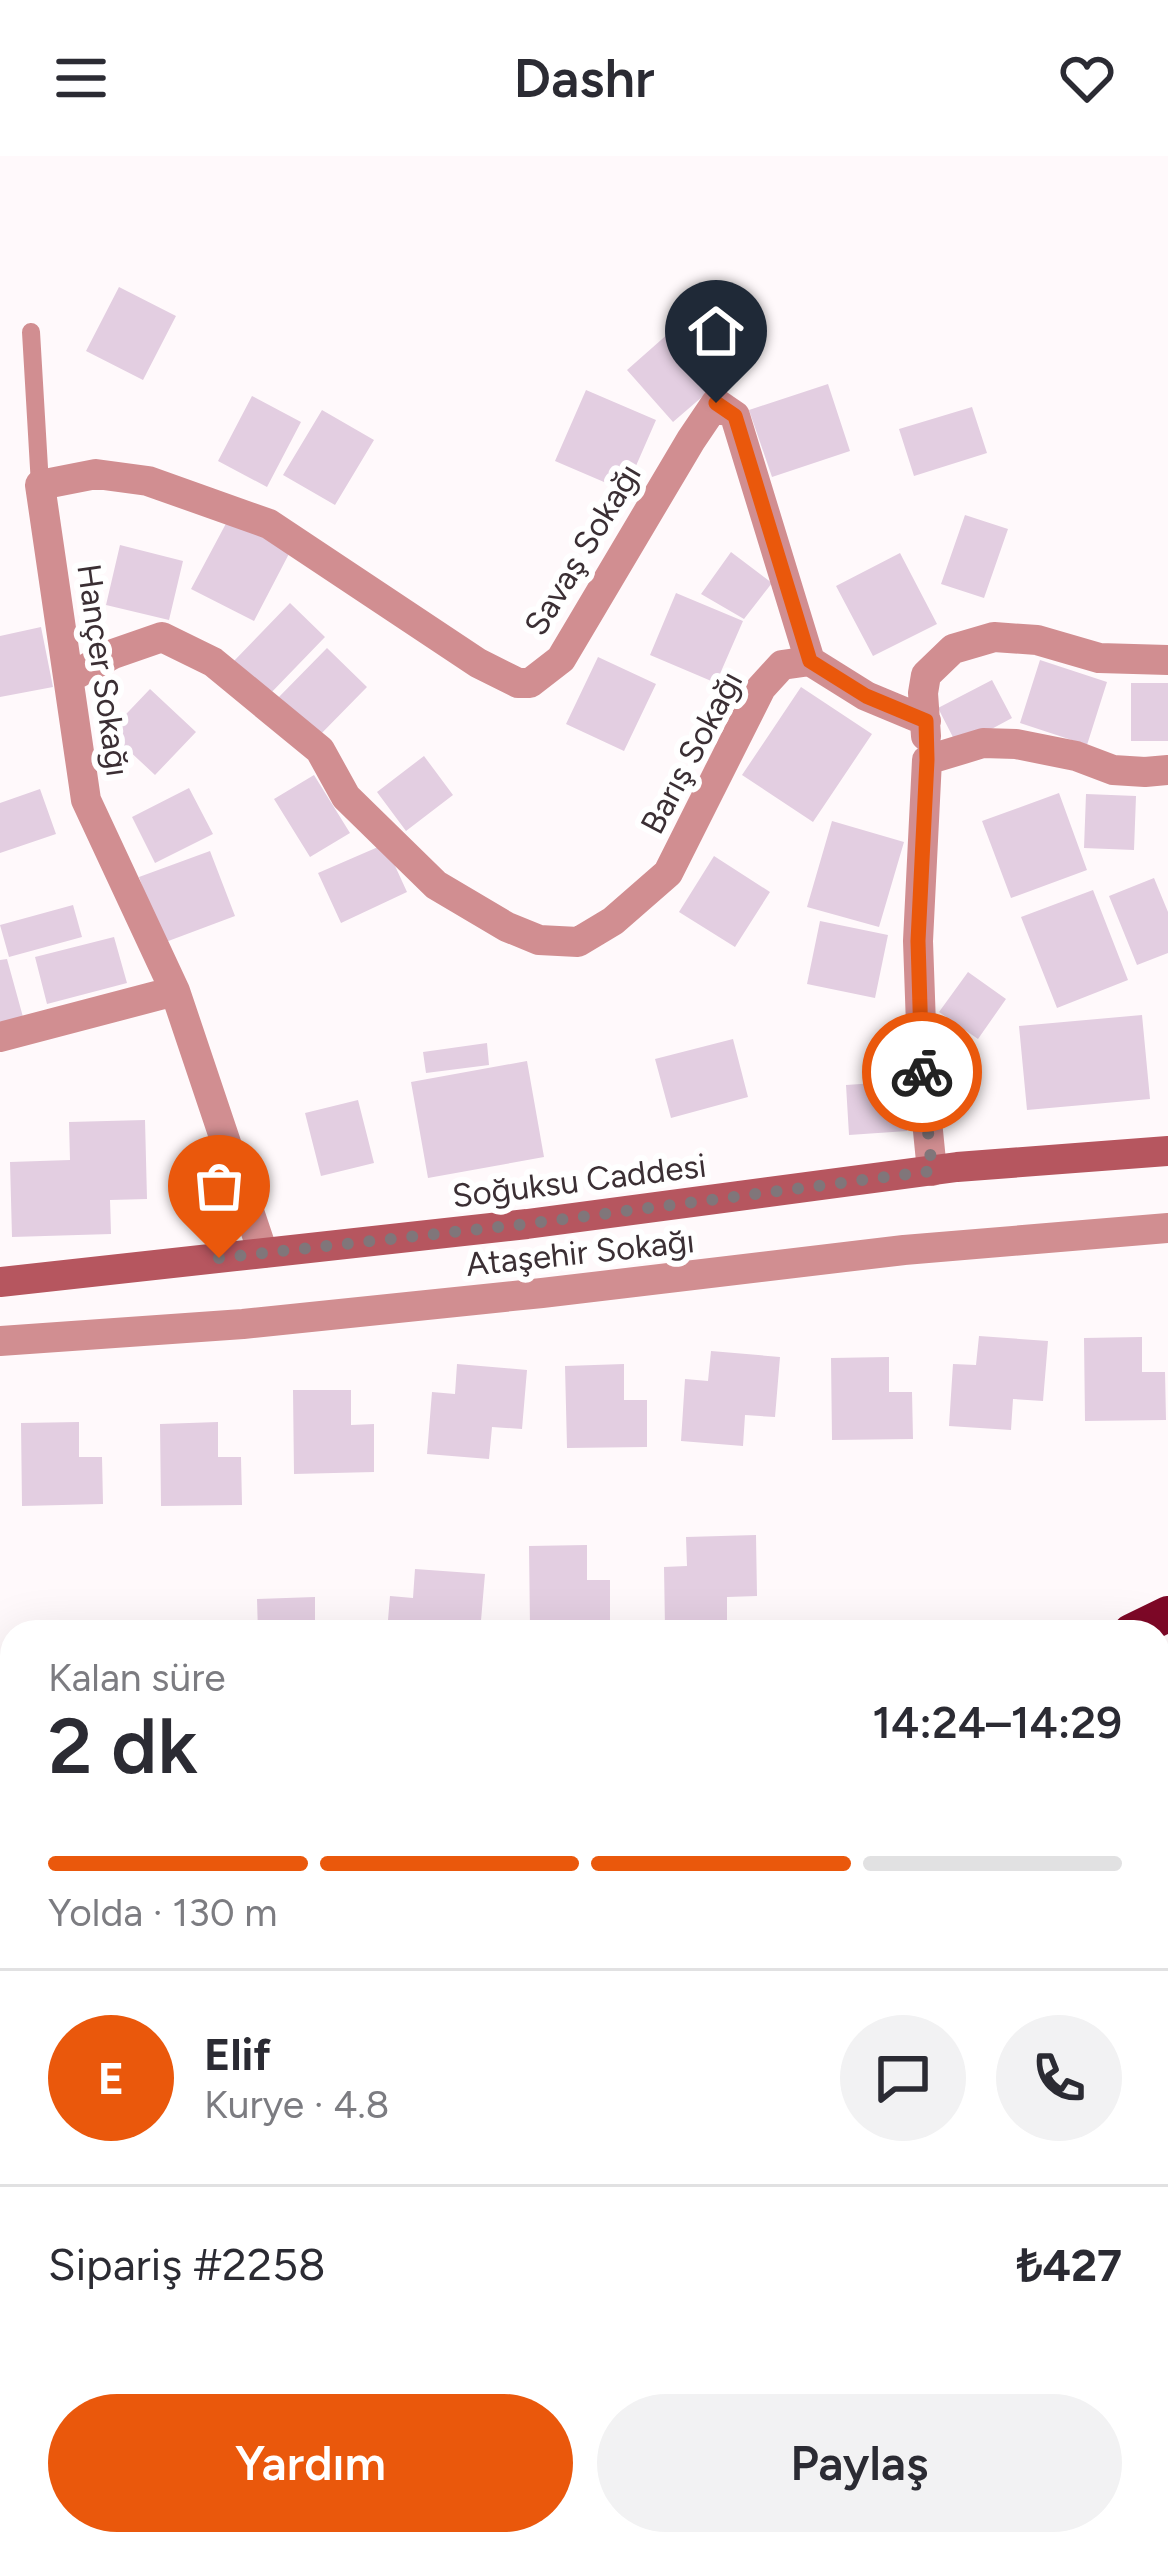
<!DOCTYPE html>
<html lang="tr">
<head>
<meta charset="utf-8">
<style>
	:root { --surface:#fff; --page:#f2f2f3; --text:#2b2b33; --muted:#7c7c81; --line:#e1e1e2; --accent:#ea580c }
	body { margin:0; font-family:Figtree,sans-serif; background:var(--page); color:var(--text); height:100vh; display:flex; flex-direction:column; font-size:45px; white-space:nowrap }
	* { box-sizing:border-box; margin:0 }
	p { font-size:39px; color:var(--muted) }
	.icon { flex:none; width:66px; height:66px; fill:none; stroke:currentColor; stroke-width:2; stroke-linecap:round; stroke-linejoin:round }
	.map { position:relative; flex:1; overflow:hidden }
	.drawer { position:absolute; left:0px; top:1464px; width:1170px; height:936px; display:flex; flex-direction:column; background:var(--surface); border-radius:36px 36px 0 0; box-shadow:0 12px 48px #0002 }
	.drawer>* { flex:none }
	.pin { position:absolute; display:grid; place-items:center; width:102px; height:102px; color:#fff; margin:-123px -51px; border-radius:50% 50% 50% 0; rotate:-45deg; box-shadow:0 0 12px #0007 }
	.pin .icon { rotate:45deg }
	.courier { position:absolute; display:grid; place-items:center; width:120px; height:120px; margin:-60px; border:9px solid #ea580c; border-radius:50%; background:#fff; color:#222; box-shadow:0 3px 15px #0007 }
	.overview em { font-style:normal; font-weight:600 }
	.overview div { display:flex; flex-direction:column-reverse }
	.overview { display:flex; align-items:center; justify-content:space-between; height:204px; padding:0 48px }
	h1 { font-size:78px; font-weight:600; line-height:90px }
	.bar { display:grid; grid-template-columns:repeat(4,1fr); gap:18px 12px; align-content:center; height:144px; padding:0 48px }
	.bar i { height:15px; border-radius:9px; background:var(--line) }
	.bar .current { background:var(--accent) }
	.bar p { grid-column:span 4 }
	.line { display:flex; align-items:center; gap:30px; padding:0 48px; border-top:3px solid var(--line) }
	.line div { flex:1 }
	.round { display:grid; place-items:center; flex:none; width:126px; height:126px; border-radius:63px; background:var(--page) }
	.cta { display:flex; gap:24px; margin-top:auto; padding:24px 48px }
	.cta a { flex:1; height:138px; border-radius:72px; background:var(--accent); color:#fff; font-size:48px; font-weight:600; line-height:138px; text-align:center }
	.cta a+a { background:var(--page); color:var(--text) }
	header { display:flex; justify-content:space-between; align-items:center; height:156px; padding:0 48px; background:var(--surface); font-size:54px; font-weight:600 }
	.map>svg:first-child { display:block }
	.building { fill:#e3cee1 }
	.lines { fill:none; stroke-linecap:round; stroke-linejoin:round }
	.lane { stroke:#d18e91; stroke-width:18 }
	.street { stroke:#d18e91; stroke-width:30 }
	.secondary { stroke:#b6565f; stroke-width:30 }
	.highway { stroke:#7e0827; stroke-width:36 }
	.done { stroke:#80767a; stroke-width:12; stroke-dasharray:0 21.6 }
	.route { stroke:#ea580c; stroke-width:15 }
	.labels { text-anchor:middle; stroke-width:12; stroke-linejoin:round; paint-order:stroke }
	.street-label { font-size:33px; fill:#3b2f34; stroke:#fff }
</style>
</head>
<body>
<header><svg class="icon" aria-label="menu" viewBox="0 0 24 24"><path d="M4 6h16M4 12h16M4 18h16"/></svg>Dashr<svg class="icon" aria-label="heart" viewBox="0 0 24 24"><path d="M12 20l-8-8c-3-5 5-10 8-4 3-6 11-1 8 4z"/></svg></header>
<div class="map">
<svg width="1168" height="2400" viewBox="0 0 1168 2400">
	<rect width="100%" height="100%" fill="#fff9fb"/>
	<path class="building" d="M119,131L176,160L143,224L86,195Z
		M727,131L765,188L723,215L685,158Z
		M678,169L724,222L673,266L627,214Z
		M828,228L850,295L772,321L749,254Z
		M586,234L656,264L625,335L555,305Z
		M252,240L301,266L267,331L218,305Z
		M972,251L987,297L914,320L899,273Z
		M322,254L374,284L335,349L283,319Z
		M965,359L1008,373L984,442L941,428Z
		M230,360L292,392L254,465L191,433Z
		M120,389L183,405L169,464L106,449Z
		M731,396L772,427L744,463L701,438Z
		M900,397L937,468L873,500L836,430Z
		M676,437L743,465L716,527L650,499Z
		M290,447L325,481L267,541L232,507Z
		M41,471L53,531L0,541V480Z
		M327,492L367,531L315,584L275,545Z
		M598,501L656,528L624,595L566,568Z
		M1040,504L1107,526L1087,589L1020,567Z
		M992,524L1012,562L958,591L938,552Z
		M1131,527H1168V585H1131Z
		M801,531L872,578L813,666L742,619Z
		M150,533L196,576L155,619L109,576Z
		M424,600L453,639L406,675L377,636Z
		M314,619L350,677L310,701L274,643Z
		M189,632L213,678L155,707L132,661Z
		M40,633L56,678L0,697V647Z
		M1059,637L1087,714L1011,742L982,665Z
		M1086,638L1136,640L1134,694L1084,692Z
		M832,665L904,686L879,771L807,751Z
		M385,688L407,736L341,767L318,717Z
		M210,695L235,760L163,787L139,721Z
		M714,700L770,736L735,791L679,756Z
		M1154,722L1168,756V797L1137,809L1109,740Z
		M1093,734L1128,824L1057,852L1021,761Z
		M73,749L82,781L9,801L0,769Z
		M820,765L888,779L875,842L807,828Z
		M114,781L127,827L47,848L35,801Z
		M7,803L23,861L0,866V804Z
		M968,816L1006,843L978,883L939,856Z
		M1142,859L1150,943L1027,954L1019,870Z
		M733,883L748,941L671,962L655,903Z
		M487,887L489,909L426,917L423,896Z
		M527,905L544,1001L428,1022L411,926Z
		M904,925L907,975L849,979L846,929Z
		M358,944L374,1007L321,1020L305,957Z
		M145,964L147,1043L110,1044L111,1078L12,1081L10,1006L70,1004L69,966Z
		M979,1180L1048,1185L1043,1245L1013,1243L1011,1274L949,1270L953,1208L976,1209Z
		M1142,1181V1216H1165L1166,1264L1085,1265L1084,1182Z
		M711,1195L780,1201L775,1261L745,1259L743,1290L681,1285L685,1223L708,1225Z
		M889,1201V1236H912L913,1283L832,1284L831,1202Z
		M457,1208L527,1214L522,1273L492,1271L489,1303L427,1298L432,1236L455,1238Z
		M624,1208V1244H647V1291L567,1292L565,1210Z
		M293,1234H351V1269L374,1268V1316L294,1318Z
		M79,1266V1301H102L103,1348L22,1350L21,1267Z
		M218,1266V1301H241L242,1349L161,1350L160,1268Z
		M756,1379L757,1440L727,1441V1471L665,1472L664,1411L687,1410L686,1381Z
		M587,1389V1424H610V1471L530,1472L529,1390Z
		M415,1413L485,1418L480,1476H387L390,1440L413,1442Z
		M315,1441V1476H258L257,1443Z
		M2,1491H12V1574H2Z
		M12,2096V2186L0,2187V2097Z
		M899,2388H961V2400H899Z"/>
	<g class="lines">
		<path class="lane" d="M31,176L40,329"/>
		<path class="street" d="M69,522L113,498L162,481L213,506L320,594L346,641L436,729L507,771L539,784L578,786L613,765L668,717L761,532L782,509L810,505L866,540L926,565
			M926,580L923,537L926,519L953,493L994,481L1037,484L1099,502L1168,504
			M0,881L175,835
			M932,1015L923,925L918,785L927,604L983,587L1016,588L1076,600L1113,614L1145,616L1168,614
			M263,1097L175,835L86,644L40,329L96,318L148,325L269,368L478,507L518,527H530L561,503L691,284L716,247L735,260L810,505
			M0,1185L243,1168L542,1137L904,1094L1168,1072
			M0,1645H12
			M1158,1807L1168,1825
			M1158,1858L1168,1851
			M0,2046L12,2044
			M335,2400L341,2388
			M790,2400L792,2388"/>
		<path class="secondary" d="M0,1126L527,1068L957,1011L1168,995"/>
		<path class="highway" d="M1131,1476L1168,1458
			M1158,1551L1168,1547
			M139,2400L145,2388
			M213,2400L220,2388"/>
	</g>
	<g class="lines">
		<path class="done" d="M219,1102L526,1068L932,1015L922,916"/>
		<path class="route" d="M716,247L735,260L810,505L866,540L926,565L927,604L918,785L922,916"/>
	</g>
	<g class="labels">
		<g class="street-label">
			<text transform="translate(582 393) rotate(-59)" y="12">Savaş Sokağı</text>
			<text transform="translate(104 514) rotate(82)" y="12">Hançer Sokağı</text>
			<text transform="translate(691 596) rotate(-62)" y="12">Barış Sokağı</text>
			<text transform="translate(579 1024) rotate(-7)" y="12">Soğuksu Caddesi</text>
			<text transform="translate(580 1096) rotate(-6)" y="12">Ataşehir Sokağı</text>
		</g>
	</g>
</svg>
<div class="pin" style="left:219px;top:1102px;background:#ea580c"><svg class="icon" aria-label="bag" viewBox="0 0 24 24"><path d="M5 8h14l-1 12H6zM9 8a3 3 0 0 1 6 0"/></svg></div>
<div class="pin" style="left:716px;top:247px;background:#1f2937"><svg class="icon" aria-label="home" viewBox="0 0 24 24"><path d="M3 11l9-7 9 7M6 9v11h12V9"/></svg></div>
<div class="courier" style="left:922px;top:916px"><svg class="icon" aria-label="bike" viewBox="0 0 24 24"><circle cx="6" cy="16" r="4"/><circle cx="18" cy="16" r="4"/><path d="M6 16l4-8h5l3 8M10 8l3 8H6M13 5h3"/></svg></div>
<section class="drawer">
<div class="overview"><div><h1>2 dk</h1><p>Kalan süre</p></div><em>14:24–14:29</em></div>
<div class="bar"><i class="current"></i><i class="current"></i><i class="current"></i><i></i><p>Yolda · 130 m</p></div>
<div class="line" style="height:216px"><b class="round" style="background:var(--accent);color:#fff">E</b><div><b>Elif</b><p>Kurye · 4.8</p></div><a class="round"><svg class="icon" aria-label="chat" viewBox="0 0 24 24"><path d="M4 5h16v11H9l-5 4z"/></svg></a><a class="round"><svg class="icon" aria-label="phone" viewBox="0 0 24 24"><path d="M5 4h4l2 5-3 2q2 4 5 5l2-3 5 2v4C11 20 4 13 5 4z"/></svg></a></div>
<div class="line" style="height:156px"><div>Sipariş #2258</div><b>₺427</b></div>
<div class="cta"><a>Yardım</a><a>Paylaş</a></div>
</section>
</div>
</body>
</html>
